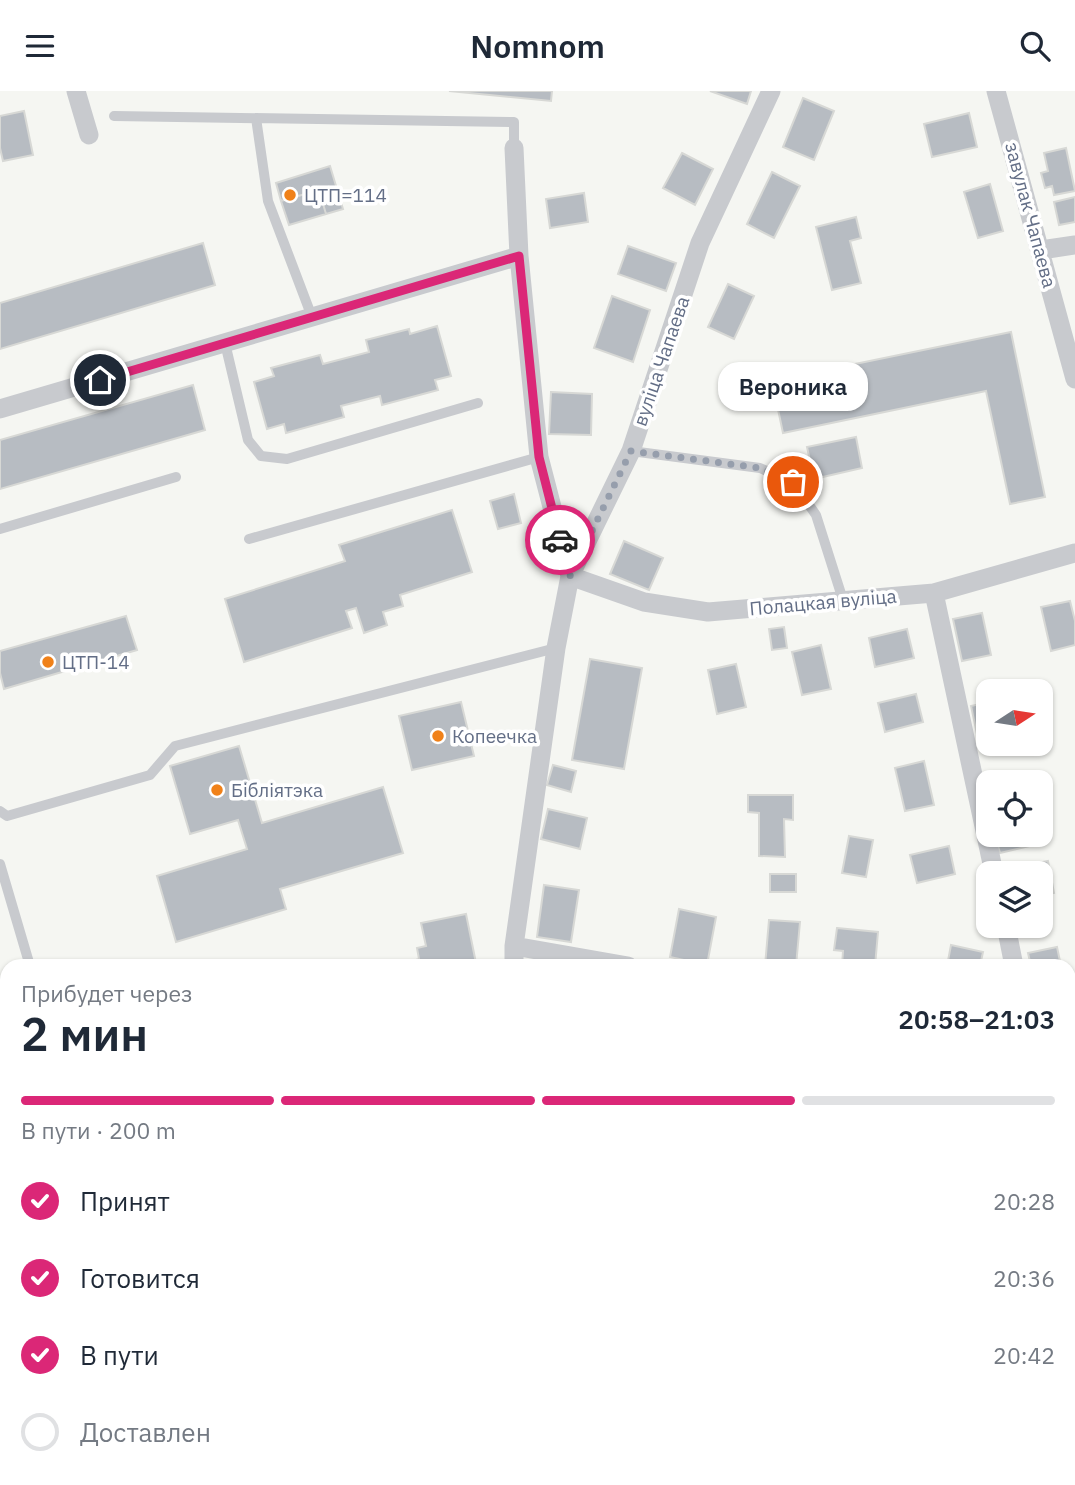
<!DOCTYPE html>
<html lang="ru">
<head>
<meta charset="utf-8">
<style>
	:root { --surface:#fff; --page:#f6f6f7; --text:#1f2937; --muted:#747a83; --line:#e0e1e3; --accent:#db2777 }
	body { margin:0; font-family:"IBM Plex Sans",sans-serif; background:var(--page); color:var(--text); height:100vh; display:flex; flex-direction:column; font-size:26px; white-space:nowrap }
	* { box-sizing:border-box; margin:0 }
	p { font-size:23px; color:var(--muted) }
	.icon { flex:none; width:38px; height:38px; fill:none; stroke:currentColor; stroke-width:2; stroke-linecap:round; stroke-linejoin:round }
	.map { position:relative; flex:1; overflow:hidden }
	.details { position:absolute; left:0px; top:868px; width:1076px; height:527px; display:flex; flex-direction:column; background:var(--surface); border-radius:21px 21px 0 0; box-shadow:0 2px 5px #0004 }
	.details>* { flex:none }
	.needle { width:46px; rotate:78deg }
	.fabs { position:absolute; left:976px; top:588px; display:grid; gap:14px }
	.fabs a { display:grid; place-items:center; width:77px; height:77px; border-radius:14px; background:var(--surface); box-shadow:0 2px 5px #0004; font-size:35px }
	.pin { position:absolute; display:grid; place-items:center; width:60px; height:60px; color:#fff; margin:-30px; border:4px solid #fff; border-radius:50%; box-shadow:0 2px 7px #0007 }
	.courier { position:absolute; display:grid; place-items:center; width:70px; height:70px; margin:-35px; border:5px solid #db2777; border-radius:50%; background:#fff; color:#222; box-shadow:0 2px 9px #0007 }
	.bubble { position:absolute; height:49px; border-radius:21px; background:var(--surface); box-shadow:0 2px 5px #0004; font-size:23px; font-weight:600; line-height:49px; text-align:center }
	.summary em { font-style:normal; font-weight:600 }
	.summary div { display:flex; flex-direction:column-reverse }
	.summary { display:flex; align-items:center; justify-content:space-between; height:119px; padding:0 21px }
	h1 { font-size:46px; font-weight:600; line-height:52px }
	.bar { display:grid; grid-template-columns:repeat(4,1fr); gap:10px 7px; align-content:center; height:84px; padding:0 21px }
	.bar i { height:9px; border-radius:5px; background:var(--line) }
	.bar .on { background:var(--accent) }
	.bar p { grid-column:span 4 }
	ol { padding:0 21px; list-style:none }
	li { display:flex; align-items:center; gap:21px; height:77px }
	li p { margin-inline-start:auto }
	li .icon { padding:7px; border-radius:50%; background:var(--accent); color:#fff; stroke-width:4 }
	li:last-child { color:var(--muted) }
	li i { width:38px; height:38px; border:4px solid var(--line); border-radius:50% }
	header { display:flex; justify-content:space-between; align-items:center; height:91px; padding:0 21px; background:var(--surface); font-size:32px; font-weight:600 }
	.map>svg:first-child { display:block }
	.built { fill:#e6e7e6 }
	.water { fill:#cad0d7 }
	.building { fill:#b7bcc2; stroke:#d7d8d5; stroke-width:2 }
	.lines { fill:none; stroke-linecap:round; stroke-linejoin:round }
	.path { stroke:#c1c2c4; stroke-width:4.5; stroke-dasharray:3.5 3.5; stroke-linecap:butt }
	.lane { stroke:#c8cace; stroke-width:10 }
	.street { stroke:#c8cace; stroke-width:19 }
	.done { stroke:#969eac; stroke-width:7; stroke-dasharray:0 12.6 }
	.route { stroke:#db2777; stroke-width:9 }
	.poi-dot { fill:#f08119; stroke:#fff; stroke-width:2.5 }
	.labels { text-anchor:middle; stroke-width:7; stroke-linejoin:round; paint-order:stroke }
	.poi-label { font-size:19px; fill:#636e86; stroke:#fff; text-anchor:start }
	.street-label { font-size:19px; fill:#636e86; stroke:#fff }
</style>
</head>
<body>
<header><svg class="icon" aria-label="menu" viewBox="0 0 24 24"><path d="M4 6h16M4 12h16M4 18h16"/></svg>Nomnom<svg class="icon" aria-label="search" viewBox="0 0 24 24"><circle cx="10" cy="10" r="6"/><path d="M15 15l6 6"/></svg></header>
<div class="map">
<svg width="1075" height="1394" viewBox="0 0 1075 1394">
	<rect width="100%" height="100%" fill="#f5f6f2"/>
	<path class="built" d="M245,1388H329L349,1394H223Z"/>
	<path class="water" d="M0,1128L7,1130V1348L0,1346Z"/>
	<path class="building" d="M449,0H552L551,10Z
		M710,0H751L747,13Z
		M803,7L834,20L814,69L783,56Z
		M24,20L33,64L3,70L0,57V25Z
		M969,22L977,56L932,66L924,33Z
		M1066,57L1075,100L1054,104L1052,95L1045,97L1041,82L1048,80L1044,62Z
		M682,62L713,78L695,114L663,97Z
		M330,75L343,118L326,123L319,99L281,110L276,92Z
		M772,81L800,95L774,147L747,133Z
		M990,93L1003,140L978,147L964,101Z
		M319,99L326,123L289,134L281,110Z
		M584,102L588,131L550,137L546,108Z
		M1075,106V131L1059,134L1054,111Z
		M856,126L861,147L850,150L861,192L832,199L816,136Z
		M203,152L215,194L0,258V212Z
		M628,155L676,172L666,200L618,183Z
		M728,193L754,205L734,248L708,236Z
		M612,205L650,219L633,271L594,257Z
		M437,235L451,285L435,289L438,299L382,314L380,305L341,315L344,326L286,342L284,333L267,338L254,291L274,285L271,277L320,264L323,273L369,261L366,249L409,238L410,243Z
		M1011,241L1045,406L1010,413L986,300L783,342L772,290Z
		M193,294L205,339L0,398V349Z
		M551,301L592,303L591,344L549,343Z
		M856,346L862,377L814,388L807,356Z
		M514,403L521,432L498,438L490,410Z
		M452,419L472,481L400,504L403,515L383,521L387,534L364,542L356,517L346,520L352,537L244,571L225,508L345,470L339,454Z
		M624,450L663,467L649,499L610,483Z
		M1070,510L1075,530V554L1051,560L1041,516Z
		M982,522L991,564L962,570L953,528Z
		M126,525L137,559L4,598L0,582V560Z
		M784,536L787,557L772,559L769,538Z
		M907,538L914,567L875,576L869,547Z
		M821,554L831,598L802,604L792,561Z
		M590,568L642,577L624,678L572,669Z
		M736,573L746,616L717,623L708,579Z
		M916,603L923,631L885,641L878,612Z
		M461,611L474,665L412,679L399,625Z
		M989,611V653H1002L980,657L971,615Z
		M239,655L262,732L383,696L403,762L280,798L286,818L176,851L157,785L247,758L238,729L190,743L170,675Z
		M924,670L934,714L905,720L895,677Z
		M553,674L576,680L571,701L547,694Z
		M748,704H793V729L784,728L785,766L759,765V722L748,721Z
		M548,718L587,727L580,758L541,748Z
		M995,744H1036L1038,753L1000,762Z
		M849,745L873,749L866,786L842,782Z
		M949,755L955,783L917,792L910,764Z
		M1048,770L1054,802L1041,804V782H1004L1003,779Z
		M770,783H796V801H770Z
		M544,794L579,799L571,851L537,846Z
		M679,818L716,826L707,874L670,866Z
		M466,823L476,872L487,870L488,875H414L413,870L419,868L417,857L426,855L421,832Z
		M769,829L800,831L796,875H765Z
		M837,837L878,841L875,875H842L843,860L834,859Z
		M951,854L983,861L980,875H947Z
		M1057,856L1061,875H1031L1028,862Z
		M1075,976V1015L1069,1017V978Z
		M1075,1244V1274L1069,1275V1245Z
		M1075,1331V1361L1073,1362L1069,1333Z
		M880,1388H901L903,1394H854Z"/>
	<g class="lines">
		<path class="path" d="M0,1030L7,1018
			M0,1071L7,1069"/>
		<path class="lane" d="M114,25L514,31V57
			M256,27L268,110L312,226
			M225,252L248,349L261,365L287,368L478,312
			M631,360L760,377L793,391L816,424L843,509
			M0,438L176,386
			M249,448L539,366
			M0,720L7,725L150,684L175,655L556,557
			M0,773L30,875
			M471,1388L475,1394"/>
		<path class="street" d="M76,0L89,44
			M996,0L1075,288
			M514,57L519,165L539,366L570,485L644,511L708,521L934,502L1075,462
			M1041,159L1075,154
			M0,318L519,165
			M934,502L994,782
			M1006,835L1014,875
			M514,855L628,875
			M514,875V855L556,557L570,485L631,360L700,152L771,0
			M1069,928L1075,926
			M1069,1074L1075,1093
			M808,1388L810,1394"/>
	</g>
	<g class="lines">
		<path class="done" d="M560,449L570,485L631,360L760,377L793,391"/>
		<path class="route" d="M100,289L519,165L539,366L560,449"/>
	</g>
	<g class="poi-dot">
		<circle cx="290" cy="104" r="7"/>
		<circle cx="48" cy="571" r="7"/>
		<circle cx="438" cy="645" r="7"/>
		<circle cx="217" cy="699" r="7"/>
	</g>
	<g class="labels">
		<g class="poi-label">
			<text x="304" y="111">ЦТП=114</text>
			<text x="62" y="578">ЦТП-14</text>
			<text x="452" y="652">Копеечка</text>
			<text x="231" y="706">Бібліятэка</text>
		</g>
		<g class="street-label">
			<text transform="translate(1031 124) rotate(75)" y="7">завулак Чапаева</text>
			<text transform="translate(661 270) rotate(-71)" y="7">вуліца Чапаева</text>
			<text transform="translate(823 511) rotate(-5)" y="7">Полацкая вуліца</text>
		</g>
	</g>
</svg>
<div class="fabs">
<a><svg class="needle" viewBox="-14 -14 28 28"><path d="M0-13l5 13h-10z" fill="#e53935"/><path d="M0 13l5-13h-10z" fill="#747a83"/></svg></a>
<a><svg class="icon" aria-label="locate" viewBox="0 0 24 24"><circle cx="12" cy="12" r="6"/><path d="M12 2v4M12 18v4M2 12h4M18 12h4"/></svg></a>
<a><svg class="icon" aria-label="layers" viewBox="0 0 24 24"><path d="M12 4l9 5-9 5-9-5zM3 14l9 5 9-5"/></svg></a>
</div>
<div class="pin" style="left:793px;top:391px;background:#ea580c"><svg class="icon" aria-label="bag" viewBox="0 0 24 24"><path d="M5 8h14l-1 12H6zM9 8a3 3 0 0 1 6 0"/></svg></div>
<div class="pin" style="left:100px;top:289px;background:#1f2937"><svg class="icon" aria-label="home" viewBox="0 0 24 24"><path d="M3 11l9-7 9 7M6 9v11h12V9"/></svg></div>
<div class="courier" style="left:560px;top:449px"><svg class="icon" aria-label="car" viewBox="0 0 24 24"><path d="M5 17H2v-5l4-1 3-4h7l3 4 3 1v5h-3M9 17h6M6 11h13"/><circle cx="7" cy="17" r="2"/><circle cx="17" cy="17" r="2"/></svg></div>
<div class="bubble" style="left:718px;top:271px;width:150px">Вероника</div>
<section class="details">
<div class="summary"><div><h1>2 мин</h1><p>Прибудет через</p></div><em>20:58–21:03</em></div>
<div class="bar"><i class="on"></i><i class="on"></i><i class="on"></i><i></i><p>В пути · 200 m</p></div>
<ol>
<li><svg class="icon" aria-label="check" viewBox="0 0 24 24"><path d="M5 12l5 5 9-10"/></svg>Принят<p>20:28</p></li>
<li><svg class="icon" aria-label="check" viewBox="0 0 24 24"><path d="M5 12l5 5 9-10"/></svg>Готовится<p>20:36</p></li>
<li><svg class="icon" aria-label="check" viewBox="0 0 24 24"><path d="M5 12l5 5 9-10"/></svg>В пути<p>20:42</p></li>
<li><i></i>Доставлен</li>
</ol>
</section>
</div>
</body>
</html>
